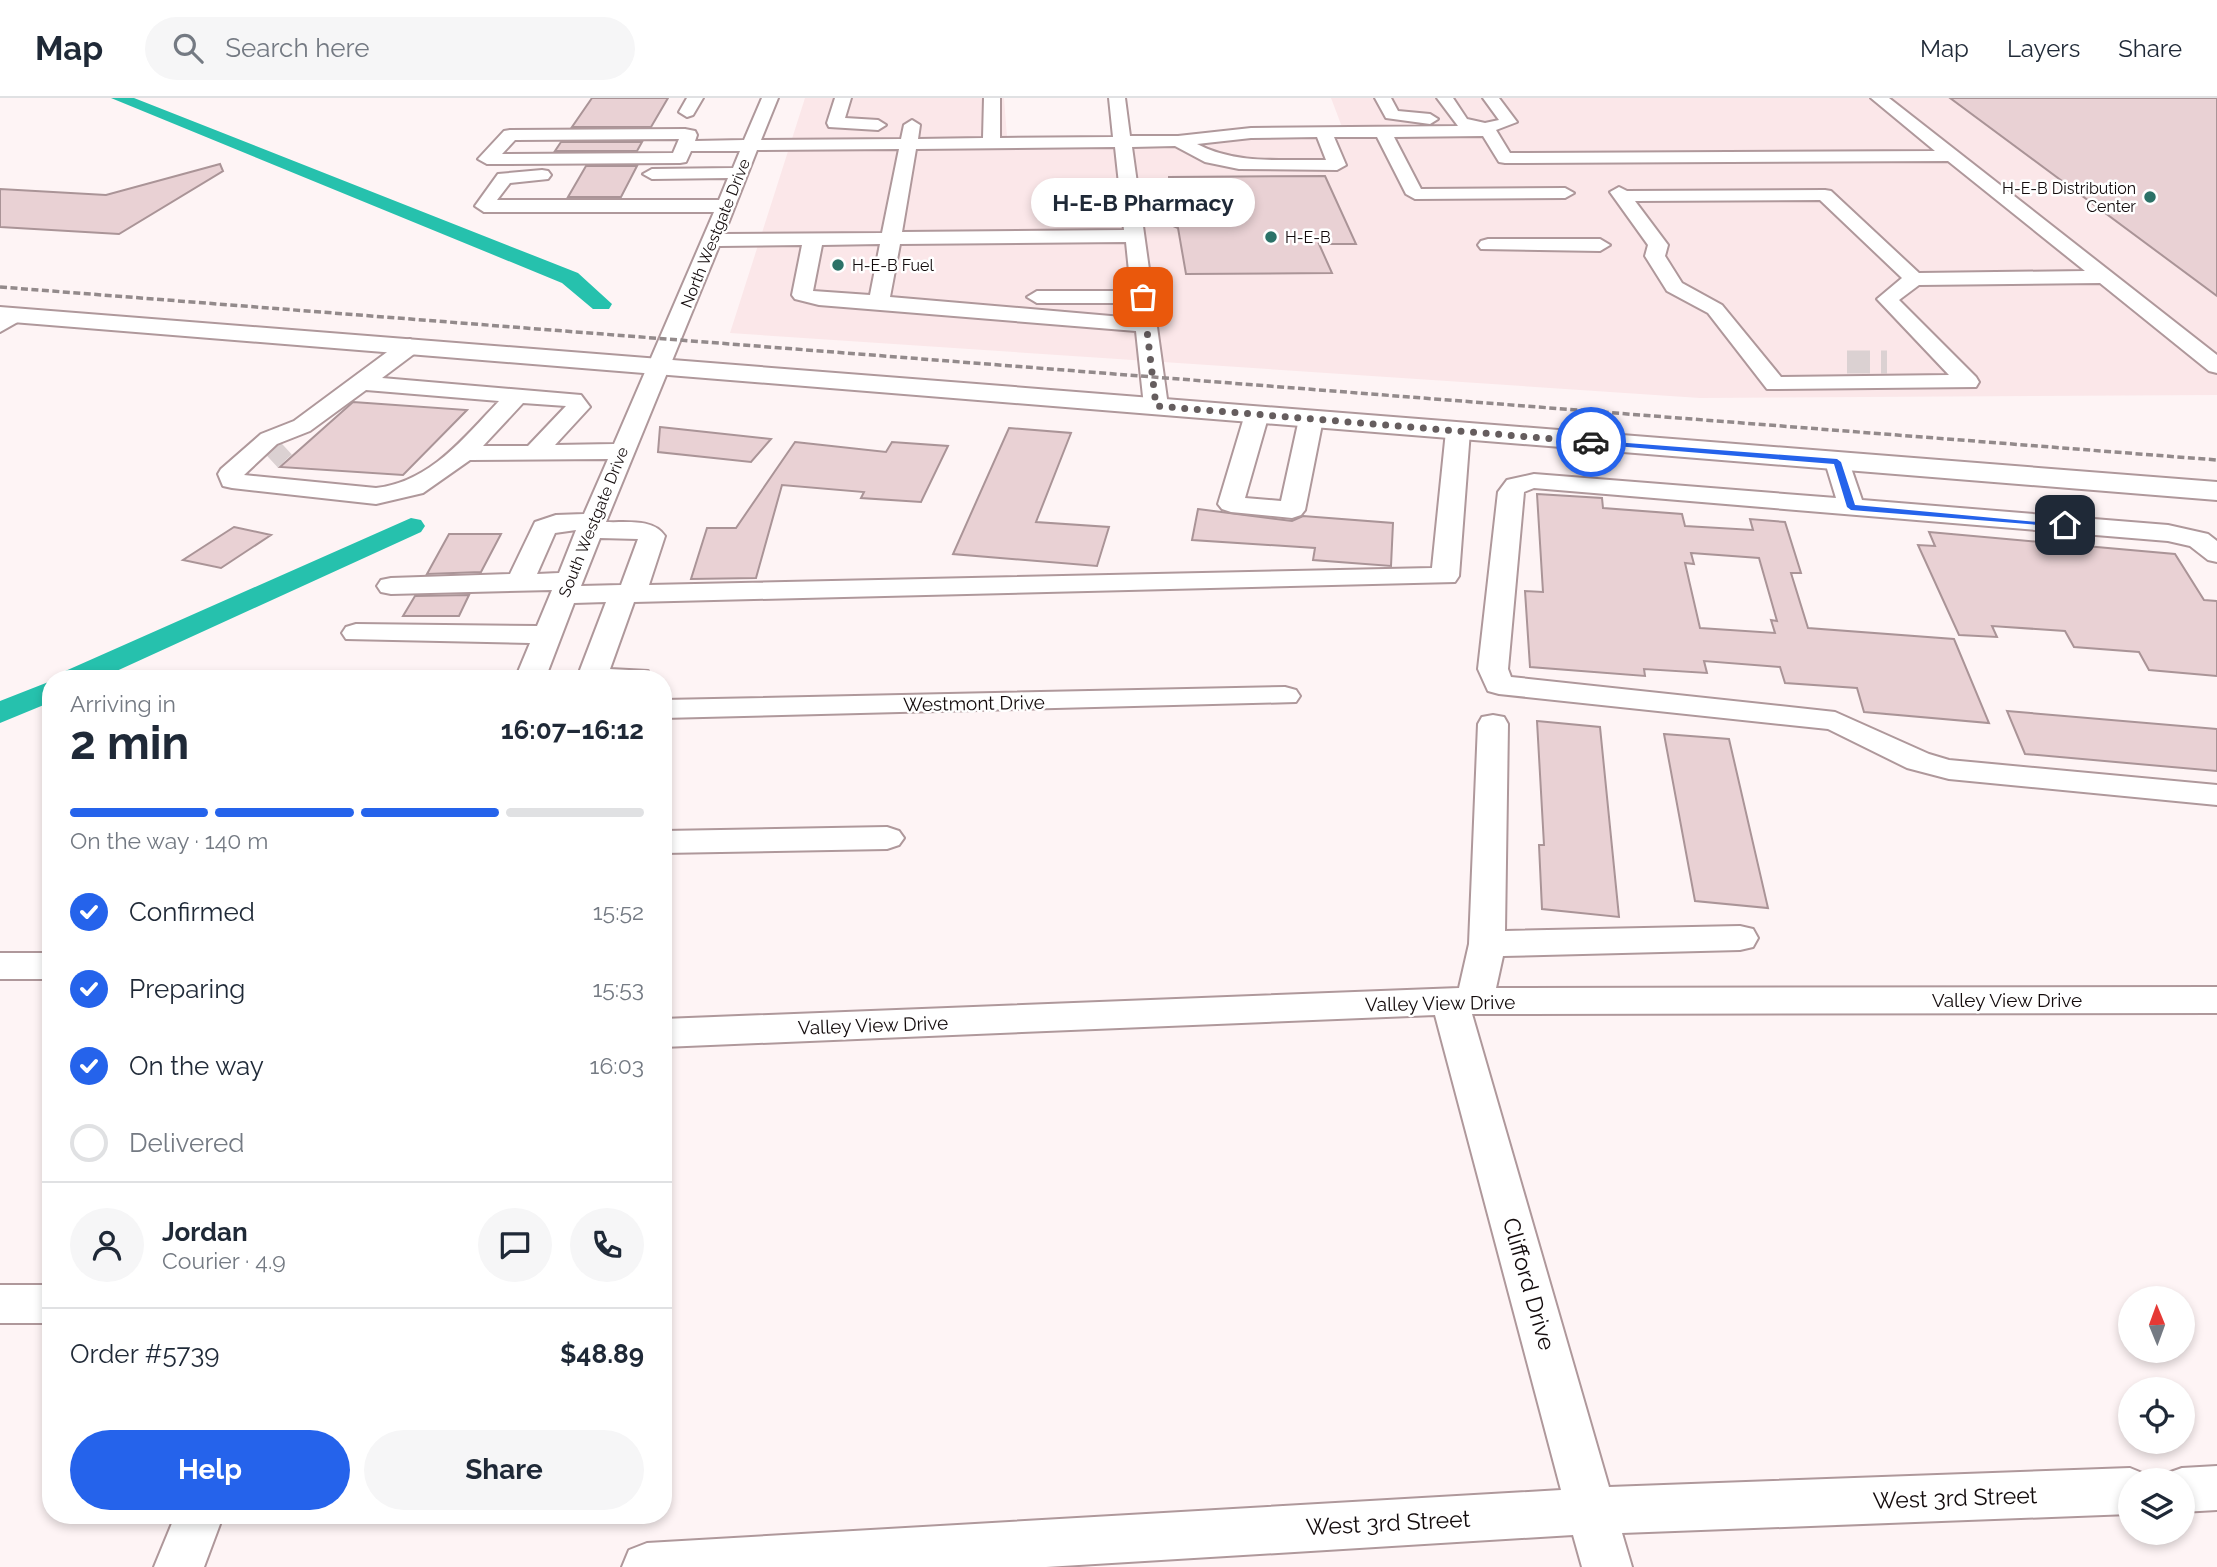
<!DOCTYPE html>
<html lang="en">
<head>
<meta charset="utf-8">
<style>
	:root { --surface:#fff; --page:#f6f6f7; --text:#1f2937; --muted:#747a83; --line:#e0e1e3; --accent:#2563eb }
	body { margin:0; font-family:Raleway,sans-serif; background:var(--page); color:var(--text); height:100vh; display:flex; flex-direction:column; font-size:26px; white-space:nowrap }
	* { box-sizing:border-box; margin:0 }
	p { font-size:23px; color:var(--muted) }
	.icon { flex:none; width:38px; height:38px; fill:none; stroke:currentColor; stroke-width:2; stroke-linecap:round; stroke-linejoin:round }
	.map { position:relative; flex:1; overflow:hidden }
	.drawer { position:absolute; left:42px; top:572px; width:630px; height:854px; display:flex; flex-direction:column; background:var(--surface); border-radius:28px; box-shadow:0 4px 10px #0003 }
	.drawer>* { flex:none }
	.needle { width:46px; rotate:359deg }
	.fabs { position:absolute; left:2118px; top:1188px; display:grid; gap:14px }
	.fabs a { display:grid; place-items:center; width:77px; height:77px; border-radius:50%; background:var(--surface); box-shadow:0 4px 10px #0003; font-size:35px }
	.pin { position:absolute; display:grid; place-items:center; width:60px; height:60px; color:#fff; margin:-30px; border-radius:14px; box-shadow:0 4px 10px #0006 }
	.courier { position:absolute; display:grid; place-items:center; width:70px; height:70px; margin:-35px; border:5px solid #2563eb; border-radius:50%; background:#fff; color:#222; box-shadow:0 2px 9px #0007 }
	.bubble { position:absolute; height:49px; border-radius:24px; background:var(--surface); box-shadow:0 4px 10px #0003; font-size:23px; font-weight:700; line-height:49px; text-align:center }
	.summary em { font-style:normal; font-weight:700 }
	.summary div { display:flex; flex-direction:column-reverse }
	.summary { display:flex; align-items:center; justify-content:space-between; height:119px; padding:0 28px }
	h1 { font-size:46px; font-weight:700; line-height:52px }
	.bar { display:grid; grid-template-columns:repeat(4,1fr); gap:10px 7px; align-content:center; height:84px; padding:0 28px }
	.bar i { height:9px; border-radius:5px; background:var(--line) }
	.bar .selected { background:var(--accent) }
	.bar p { grid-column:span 4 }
	.line { display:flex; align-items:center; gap:18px; padding:0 28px; border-top:2px solid var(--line) }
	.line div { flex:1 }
	.round { display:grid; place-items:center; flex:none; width:74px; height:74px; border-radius:37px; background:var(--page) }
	ol { padding:0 28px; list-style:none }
	li { display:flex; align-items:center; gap:21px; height:77px }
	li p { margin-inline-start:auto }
	li .icon { padding:7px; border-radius:50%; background:var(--accent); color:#fff; stroke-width:4 }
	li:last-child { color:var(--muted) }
	li i { width:38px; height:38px; border:4px solid var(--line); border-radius:50% }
	.action { display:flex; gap:14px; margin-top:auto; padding:14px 28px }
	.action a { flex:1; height:80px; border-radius:42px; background:var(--accent); color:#fff; font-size:28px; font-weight:700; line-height:80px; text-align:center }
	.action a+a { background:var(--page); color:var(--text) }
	header { display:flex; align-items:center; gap:42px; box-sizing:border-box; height:98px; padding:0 35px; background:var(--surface); border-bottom:2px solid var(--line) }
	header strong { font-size:33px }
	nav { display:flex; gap:38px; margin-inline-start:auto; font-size:24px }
	.search { width:490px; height:63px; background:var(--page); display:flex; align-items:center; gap:18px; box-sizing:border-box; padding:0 24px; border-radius:38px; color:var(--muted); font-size:26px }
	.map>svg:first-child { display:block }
	.built { fill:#fbe7e9 }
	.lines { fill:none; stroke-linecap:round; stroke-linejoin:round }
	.canal { fill:#26c1ad; fill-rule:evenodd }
	.building { fill:#e9d1d4; stroke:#aa9497; stroke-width:2; fill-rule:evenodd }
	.minor-tunnel { stroke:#dbd1d2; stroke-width:23; stroke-dasharray:23 11; stroke-linecap:butt }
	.minor-casing { stroke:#af989b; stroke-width:4 }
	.major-casing { stroke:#af989b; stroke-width:4 }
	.minor { fill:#fff; fill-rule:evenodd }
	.major { fill:#fff; fill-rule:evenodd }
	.rail { stroke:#938a8b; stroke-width:3.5; stroke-dasharray:7 3.5; stroke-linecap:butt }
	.route { fill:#2563eb }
	.done { stroke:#655d5e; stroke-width:7; stroke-dasharray:0 12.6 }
	.poi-dot { fill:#2c7268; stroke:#fff; stroke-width:2.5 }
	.labels { text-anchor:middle; stroke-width:5; stroke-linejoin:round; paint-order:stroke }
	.far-poi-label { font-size:16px; fill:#130b0c; stroke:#fff; text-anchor:start }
	.far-street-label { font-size:16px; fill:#130b0c; stroke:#fff }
	.street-label { font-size:19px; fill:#130b0c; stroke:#fff }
	.near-street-label { font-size:23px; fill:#130b0c; stroke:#fff }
</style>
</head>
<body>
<header>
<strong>Map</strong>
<div class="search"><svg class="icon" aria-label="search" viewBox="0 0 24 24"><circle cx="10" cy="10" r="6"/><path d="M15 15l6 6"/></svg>Search here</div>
<nav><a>Map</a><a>Layers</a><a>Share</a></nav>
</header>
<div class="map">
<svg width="2217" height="1469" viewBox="0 0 2217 1469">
	<rect width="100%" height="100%" fill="#fef4f5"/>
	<path class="built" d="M805,0H1004L1007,39L1172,37L1242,30L1342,29L1331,0H2217V297L1700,300L730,235Z"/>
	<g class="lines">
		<path class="canal" d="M111,0H134L578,175L612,206L609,211H593L562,185Z
			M411,420L421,422L425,428L421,434L99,581H58L63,574Z
			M51,583V604L0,625V603Z"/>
	</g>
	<path class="building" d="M592,0H668L651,29H572Z
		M1950,0H2217V198Z
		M561,44H642L637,53H555Z
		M220,66L223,73L119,136L0,129V91L106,97Z
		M586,68H637L621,99H568Z
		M1325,78L1356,146H1319L1332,175L1186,176L1178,130L1144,116L1168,100L1169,79Z
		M353,304L467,312L403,377L280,369Z
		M660,329L771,341L751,364L658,354Z
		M1009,330L1071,335L1036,424L1109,429L1097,468L953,456Z
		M795,344L886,354L892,344L948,348L921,404L861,400L864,394L782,387L756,480L691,481L707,430H736Z
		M1537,396L1602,400L1603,410L1682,416L1685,428L1753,432L1750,421L1785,424L1801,475H1791L1808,530L1954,541L1989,625L1864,614L1857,590L1785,585L1780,569L1704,563L1707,575L1644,571L1645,578L1530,569L1525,493L1543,494ZM1691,455L1759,460L1777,523L1771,522L1775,535L1700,530L1685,465L1694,466Z
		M1198,411L1292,423L1303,418L1393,425L1391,468L1313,462L1315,450L1192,442Z
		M234,429L271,437L221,470L183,462Z
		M1929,434L2175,456L2204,502L2217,503V578L2149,572L2139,554L2074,549L2065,533L1992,528L1997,539L1959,537L1918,447L1935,448Z
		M449,436H501L481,474L427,476Z
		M469,497L459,518H403L415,498Z
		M2007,613L2217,631V673L2025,656Z
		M1537,623L1600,629L1619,819L1542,811L1539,747H1544Z
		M1664,636L1729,641L1768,810L1695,803Z"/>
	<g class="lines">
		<path class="minor-tunnel" d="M1847,264H1887
			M270,361L284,348"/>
		<g class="minor-casing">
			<path id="minor" d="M687,0H703L693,17L687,19L679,14Z
				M762,0H778L761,42L901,41L904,27L912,22L920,27L918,41L983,40L984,0H1000V40L1113,39L1109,0H1125L1130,38H1178L1251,30L1458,28L1437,0H1453L1467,21L1485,25L1499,22L1483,0H1499L1517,24L1496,32L1510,55L1935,53L1871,0H1889L2217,257V275L2209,273L2100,185L1919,187L1899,202L1976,279L1979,284L1976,289L1767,291L1708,215L1667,193L1645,158L1648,147L1610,94L1619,89L1627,93L1825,92L1831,93L1919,175L2085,173L1948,63L1505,65L1499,64L1483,38L1394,39L1421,91L1565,90L1574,95L1565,100L1415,101L1406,96L1377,39H1334L1346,67L1337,72L1239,71L1205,64L1175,48L1132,49L1168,308L1164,313H1148L1144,308L1136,233L819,207L795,201L792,197L802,147L719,148L606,424C626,425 653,420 665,438L649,487L1432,470L1446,333L1450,328H1466L1470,333L1459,478L1455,484L634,504L610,571L648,573L651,581H587L580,572L606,504L574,505L545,581H515L530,545L346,541L342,535L346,529L356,526L537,528L552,492L391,496L381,494L377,488L381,482L391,480L510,476L535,424L556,417L584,416L608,361L470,362L423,395L376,406L232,390L223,388L218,376L221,371L261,336L294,323L402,243L410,241L421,248L418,253L382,280L581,297L590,309L555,347L614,346L714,114H484L475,108L498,76L542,72L548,73L551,77L548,81L510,85L497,102H719L728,80L652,81L643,76L652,71L733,70L740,53H691L686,64L680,65L487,66L478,61L504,33L510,32L685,31L695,33L697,37L695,43L744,42ZM1317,39L1326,62C1282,61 1237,67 1197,46L1251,40ZM679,41L673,55L502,56L515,42ZM1115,49L1124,132L902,134L916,51ZM899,51L882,135L724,136L757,52ZM1820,102L1902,180L1877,201L1949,277L1781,279L1722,207L1682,185L1665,158L1668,147L1635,103ZM1126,144L1131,193H1037L1027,199L1037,205H1133L1134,220L890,199L900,146ZM880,146L870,197L813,193L822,147ZM366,292L499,303C464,340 430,384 376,390L244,377L277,346L310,333ZM523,305L566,308L528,348H483ZM576,432L559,475L537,476L555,435ZM600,440L638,441L621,487L581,488Z
				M835,0H851L845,20L878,22L886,27L878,32L829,29L827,25Z
				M1375,0H1391L1398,13L1430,16L1438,21L1430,26L1386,20Z
				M1488,141H1600L1610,147L1600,153L1481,151L1478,147L1481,143Z
				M19,211L26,213L30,217L0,234V219Z
				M1257,309L1265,311L1269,316L1245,400L1281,403L1299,321L1303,316H1319L1323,321L1305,412L1301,417L1292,420L1231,414L1222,411L1218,406L1245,316L1249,311Z
				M1837,357L1846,359L1849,364L1862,402L2168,427L2208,436L2217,443V464L2208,462L2190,448L2168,443L1534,390L1524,394L1508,571L1511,579L1835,614L1929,656L1949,662L2217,687V707L1949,681L1907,670L1828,631L1499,596L1488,593L1478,571L1498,394L1507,382L1534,376L1836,400L1825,364L1828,359Z
				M1285,589L1296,592L1300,598L1296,604L663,620V602Z
				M1493,617L1504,619L1508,626L1505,833L1740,828L1753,831L1758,840L1753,849L1740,852L1503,858L1496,890L2217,889V915L1472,916L1609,1389L2130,1370L2147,1377L2150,1382H2130V1416L1622,1435L1632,1469H1582L1573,1437L1046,1469H622L629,1452L647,1445L1561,1392L1435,917L663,949V921L1459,890L1469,846L1478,626L1482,619Z
				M887,729L899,733L904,740L899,747L887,751L663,755V733Z
				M0,855H51V881H0Z
				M0,1187H51V1225H0Z
				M2217,1368V1412L2182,1414V1382H2162L2165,1376L2182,1370Z
				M175,1418H223L204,1469H154Z"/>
		</g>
		<g class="major-casing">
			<path id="major" d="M0,209L2217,384V402L0,223Z"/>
		</g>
		<use href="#minor" class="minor"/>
		<use href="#major" class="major"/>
		<path class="rail" d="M0,189L2217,362"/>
	</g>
	<path class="route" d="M1588,342L1837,361L1841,364L1855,407L2070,427L2065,429L1851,412L1847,409L1834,366L1591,346Z"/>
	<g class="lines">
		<path class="done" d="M1143,199L1156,308L1591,344"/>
	</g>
	<g class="poi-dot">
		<circle cx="2150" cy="99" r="7"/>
		<circle cx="1271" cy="139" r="7"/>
		<circle cx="838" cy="167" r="7"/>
	</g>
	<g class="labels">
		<g class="far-poi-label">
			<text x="2136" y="96" text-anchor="end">H-E-B Distribution<tspan x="2136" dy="18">Center</tspan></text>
			<text x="1285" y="145">H-E-B</text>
			<text x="852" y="173">H-E-B Fuel</text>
		</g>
		<g class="far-street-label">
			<text transform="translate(715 135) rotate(-68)" y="6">North Westgate Drive</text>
			<text transform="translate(593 424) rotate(-68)" y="6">South Westgate Drive</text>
		</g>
		<g class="street-label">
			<text transform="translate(974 605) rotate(-1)" y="7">Westmont Drive</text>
			<text x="2007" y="909">Valley View Drive</text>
			<text transform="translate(1440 905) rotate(-1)" y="7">Valley View Drive</text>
			<text transform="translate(873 927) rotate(-2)" y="7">Valley View Drive</text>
		</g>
		<g class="near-street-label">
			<text transform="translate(1529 1186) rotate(74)" y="8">Clifford Drive</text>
			<text transform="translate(1955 1400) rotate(-2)" y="8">West 3rd Street</text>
			<text transform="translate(1388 1425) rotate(-3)" y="8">West 3rd Street</text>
		</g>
	</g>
</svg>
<div class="fabs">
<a><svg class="needle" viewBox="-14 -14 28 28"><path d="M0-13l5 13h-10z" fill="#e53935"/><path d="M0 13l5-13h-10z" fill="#747a83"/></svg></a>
<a><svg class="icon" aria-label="locate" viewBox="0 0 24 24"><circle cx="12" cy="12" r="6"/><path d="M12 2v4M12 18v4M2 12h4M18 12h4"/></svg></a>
<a><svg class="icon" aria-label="layers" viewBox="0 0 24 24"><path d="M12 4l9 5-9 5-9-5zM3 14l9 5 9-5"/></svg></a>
</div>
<div class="pin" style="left:1143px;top:199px;background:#ea580c"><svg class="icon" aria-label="bag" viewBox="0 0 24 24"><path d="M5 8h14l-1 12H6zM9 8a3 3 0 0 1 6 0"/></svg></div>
<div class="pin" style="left:2065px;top:427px;background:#1f2937"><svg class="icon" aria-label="home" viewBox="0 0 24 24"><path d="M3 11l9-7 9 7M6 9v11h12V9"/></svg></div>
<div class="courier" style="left:1591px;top:344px"><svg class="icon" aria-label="car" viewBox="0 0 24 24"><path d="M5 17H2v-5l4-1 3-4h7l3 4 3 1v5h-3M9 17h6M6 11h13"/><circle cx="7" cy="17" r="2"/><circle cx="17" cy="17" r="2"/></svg></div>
<div class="bubble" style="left:1031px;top:80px;width:224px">H-E-B Pharmacy</div>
<section class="drawer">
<div class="summary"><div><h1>2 min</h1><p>Arriving in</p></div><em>16:07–16:12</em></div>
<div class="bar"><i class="selected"></i><i class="selected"></i><i class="selected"></i><i></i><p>On the way · 140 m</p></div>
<ol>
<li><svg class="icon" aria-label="check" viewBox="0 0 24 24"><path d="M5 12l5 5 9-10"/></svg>Confirmed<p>15:52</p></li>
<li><svg class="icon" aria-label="check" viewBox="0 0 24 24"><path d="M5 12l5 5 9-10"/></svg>Preparing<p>15:53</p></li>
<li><svg class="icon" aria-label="check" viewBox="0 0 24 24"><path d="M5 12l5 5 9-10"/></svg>On the way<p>16:03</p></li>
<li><i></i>Delivered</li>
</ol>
<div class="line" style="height:126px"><a class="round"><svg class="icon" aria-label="person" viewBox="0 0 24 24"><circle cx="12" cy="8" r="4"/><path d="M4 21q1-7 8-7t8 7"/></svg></a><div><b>Jordan</b><p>Courier · 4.9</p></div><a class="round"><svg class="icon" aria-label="chat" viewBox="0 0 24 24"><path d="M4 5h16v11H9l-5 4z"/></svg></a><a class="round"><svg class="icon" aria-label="phone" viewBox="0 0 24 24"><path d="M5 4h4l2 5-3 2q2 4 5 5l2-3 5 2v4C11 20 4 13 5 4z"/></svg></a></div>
<div class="line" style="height:91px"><div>Order #5739</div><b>$48.89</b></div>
<div class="action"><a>Help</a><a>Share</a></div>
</section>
</div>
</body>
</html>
